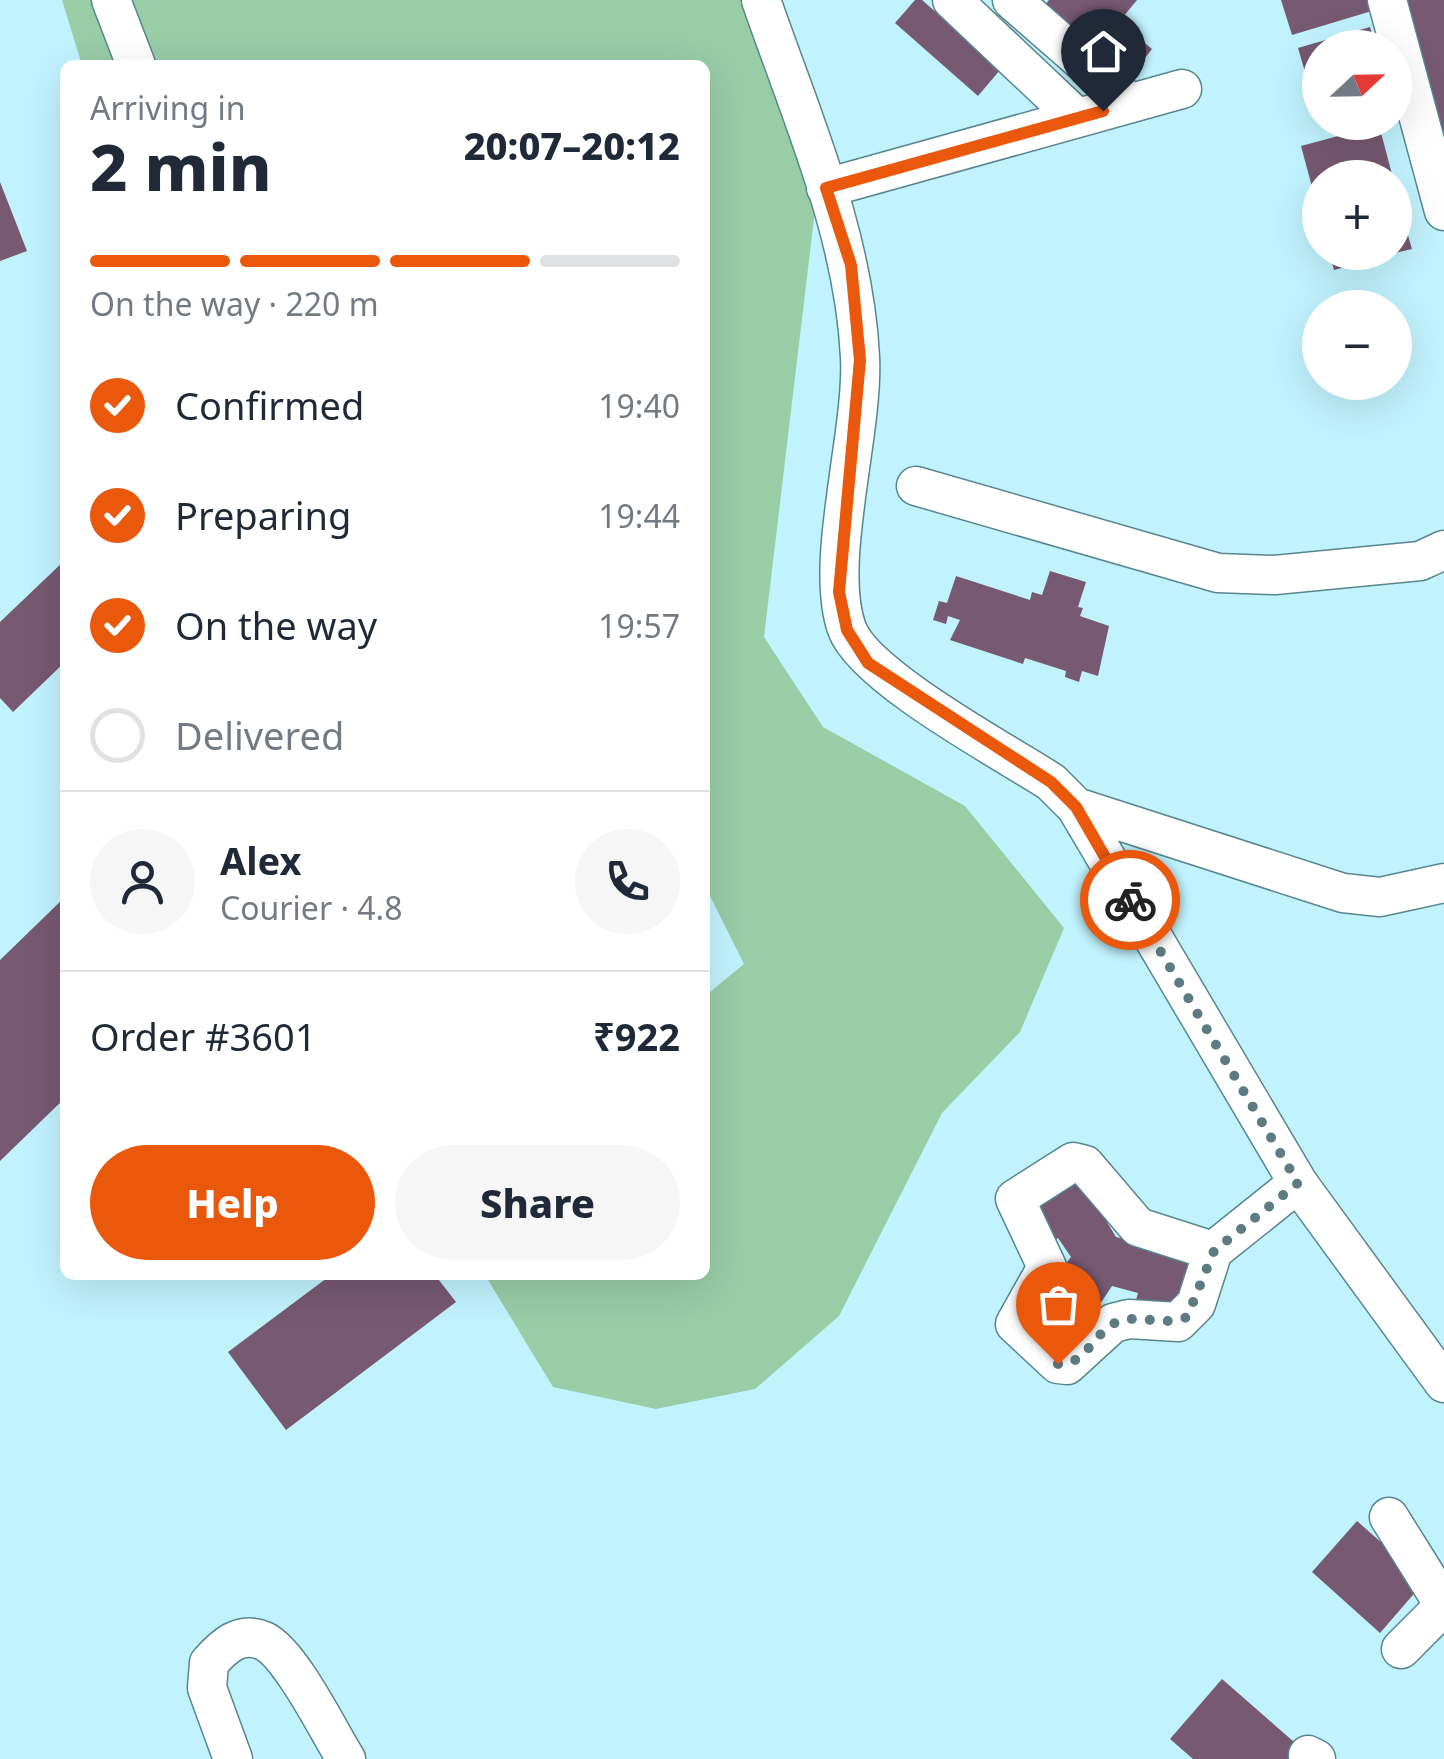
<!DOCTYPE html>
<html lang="en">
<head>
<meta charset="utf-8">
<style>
	:root { --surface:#fff; --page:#f6f6f7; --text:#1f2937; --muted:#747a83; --line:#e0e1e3; --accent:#ea580c }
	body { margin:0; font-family:"Noto Sans",sans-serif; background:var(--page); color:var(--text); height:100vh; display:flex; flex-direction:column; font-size:38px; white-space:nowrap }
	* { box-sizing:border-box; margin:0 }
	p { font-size:32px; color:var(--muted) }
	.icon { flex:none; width:55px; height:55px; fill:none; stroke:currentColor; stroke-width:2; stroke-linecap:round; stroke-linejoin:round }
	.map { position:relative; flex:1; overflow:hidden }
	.drawer { position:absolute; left:60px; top:60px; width:650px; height:1220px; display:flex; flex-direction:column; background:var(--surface); border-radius:15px; box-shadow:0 10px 40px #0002 }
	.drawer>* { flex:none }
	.needle { width:65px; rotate:68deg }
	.controls { position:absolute; left:1302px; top:30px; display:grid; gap:20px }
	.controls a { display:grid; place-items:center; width:110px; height:110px; border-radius:50%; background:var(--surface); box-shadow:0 10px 40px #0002; font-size:50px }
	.pin { position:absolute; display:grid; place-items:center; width:85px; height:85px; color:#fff; margin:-102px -42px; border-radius:50% 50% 50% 0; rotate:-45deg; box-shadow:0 0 10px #0007 }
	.pin .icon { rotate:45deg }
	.courier { position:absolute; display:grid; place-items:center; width:100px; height:100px; margin:-50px; border:8px solid #ea580c; border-radius:50%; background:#fff; color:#222; box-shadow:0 2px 12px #0007 }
	.summary em { font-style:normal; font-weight:800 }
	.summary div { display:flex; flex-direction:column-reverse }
	.summary { display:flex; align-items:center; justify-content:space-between; height:170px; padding:0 30px }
	h1 { font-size:65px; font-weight:800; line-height:75px }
	.bar { display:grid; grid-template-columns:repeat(4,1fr); gap:15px 10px; align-content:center; height:120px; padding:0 30px }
	.bar i { height:12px; border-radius:8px; background:var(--line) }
	.bar .selected { background:var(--accent) }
	.bar p { grid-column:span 4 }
	.line { display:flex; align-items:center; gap:25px; padding:0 30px; border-top:2px solid var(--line) }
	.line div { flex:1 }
	.round { display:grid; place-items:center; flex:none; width:105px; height:105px; border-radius:52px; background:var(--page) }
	ol { padding:0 30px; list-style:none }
	li { display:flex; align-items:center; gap:30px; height:110px }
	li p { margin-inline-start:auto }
	li .icon { padding:10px; border-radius:50%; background:var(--accent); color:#fff; stroke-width:4 }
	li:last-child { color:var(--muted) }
	li i { width:55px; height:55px; border:5px solid var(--line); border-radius:50% }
	.cta { display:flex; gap:20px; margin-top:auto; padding:20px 30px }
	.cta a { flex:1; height:115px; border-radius:60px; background:var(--accent); color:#fff; font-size:40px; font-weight:800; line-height:115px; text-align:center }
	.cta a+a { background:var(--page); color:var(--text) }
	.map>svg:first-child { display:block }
	.green { fill:#98cda6 }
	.building { fill:#775972 }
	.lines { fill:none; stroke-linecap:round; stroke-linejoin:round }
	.minor-casing { stroke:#578690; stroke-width:41 }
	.minor { stroke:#fff; stroke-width:38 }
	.done { stroke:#5d7b82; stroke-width:10; stroke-dasharray:0 18 }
	.route { stroke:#ea580c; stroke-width:12 }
</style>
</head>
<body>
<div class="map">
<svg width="1444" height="1759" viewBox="0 0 1444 1759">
	<rect width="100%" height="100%" fill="#c1f3fe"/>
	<path class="green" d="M62,0H765L817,193L764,637L823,727L965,806L1064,928L1020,1032L942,1113L839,1316L755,1389L656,1409L553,1387L485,1275H705V996L744,964L705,886V65H82Z"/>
	<path class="building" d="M915,0H922L953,27L961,19L973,30L965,39L1000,70L978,96L895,23Z
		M1049,0H1137L1119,22L1152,49L1130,77L1044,6Z
		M1281,0H1383L1385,7L1292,35Z
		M1393,0H1444V142Z
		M1370,27L1376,48H1320L1319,120L1298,48Z
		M1379,125L1393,178H1320L1319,213L1301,146Z
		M0,182L27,251L0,261Z
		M1395,191L1412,249L1395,253Z
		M1329,252H1393V254L1334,270Z
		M65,560V662L13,712L0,698V622Z
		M1050,571L1086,582L1078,607L1083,608L1080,616L1109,626L1098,676L1082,671L1079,682L1065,677L1066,671L1025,658L1023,664L950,640L960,620L948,616L946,624L933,620L939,601L947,603L956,576L1030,600L1032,592L1042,595Z
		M65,897V1098L0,1161V960Z
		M1075,1169L1116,1237L1195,1255L1190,1275L1184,1274L1179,1312L1133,1310L1138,1293L1112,1286L1092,1316L1104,1324L1069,1357L1022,1323L1071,1257L1058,1238L1046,1246L1026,1201Z
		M331,1275H435L456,1302L286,1430L228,1352Z
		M1357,1521L1425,1581L1380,1633L1312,1572Z
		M1222,1679L1302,1749L1294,1759H1193L1170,1739Z"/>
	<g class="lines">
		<g class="minor-casing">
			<path id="minor" d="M111,0L136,65
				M761,0C801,116 854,233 860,357C864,432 823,563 847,629C865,677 1003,751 1051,782L1076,807L1298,1183L1444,1383
				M952,0L1077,118
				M1012,0L1130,103
				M1387,0L1444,211
				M826,188L1182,89
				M916,486L1218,573L1275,575L1420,561L1444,550
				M1076,807L1343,893L1380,897L1444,883
				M1213,1251L1138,1227L1085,1165L1073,1162L1015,1199L1047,1267L1015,1324L1058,1364L1067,1365L1113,1323L1129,1319L1178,1322L1196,1304L1213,1251L1298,1183
				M1389,1517L1439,1597L1440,1610L1401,1649
				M1308,1755L1316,1759
				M233,1759L207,1688L209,1663C223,1647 240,1630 264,1641C291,1654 329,1732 346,1759"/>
		</g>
		<use href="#minor" class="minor"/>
	</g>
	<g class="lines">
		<path class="done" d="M1058,1364C1084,1367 1094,1333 1115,1323C1138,1312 1165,1328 1187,1317L1214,1251L1298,1183L1130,900"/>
		<path class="route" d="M1103,111L826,188L851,265L860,360L839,592L847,630L868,663L1051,782L1076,807L1130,900"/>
	</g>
</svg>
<div class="controls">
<a><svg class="needle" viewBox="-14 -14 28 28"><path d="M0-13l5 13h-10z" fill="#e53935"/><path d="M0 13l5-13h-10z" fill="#747a83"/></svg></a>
<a>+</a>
<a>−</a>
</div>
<div class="pin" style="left:1058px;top:1364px;background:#ea580c"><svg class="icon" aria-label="bag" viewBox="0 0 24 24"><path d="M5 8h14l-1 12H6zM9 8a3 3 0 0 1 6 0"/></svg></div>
<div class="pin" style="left:1103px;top:111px;background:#1f2937"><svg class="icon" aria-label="home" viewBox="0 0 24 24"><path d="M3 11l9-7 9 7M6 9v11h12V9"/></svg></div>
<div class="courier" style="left:1130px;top:900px"><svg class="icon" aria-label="bike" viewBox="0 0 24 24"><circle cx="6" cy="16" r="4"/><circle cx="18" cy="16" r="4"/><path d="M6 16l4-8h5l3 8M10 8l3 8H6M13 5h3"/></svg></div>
<section class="drawer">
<div class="summary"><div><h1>2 min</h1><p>Arriving in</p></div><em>20:07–20:12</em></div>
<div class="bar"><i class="selected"></i><i class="selected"></i><i class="selected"></i><i></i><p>On the way · 220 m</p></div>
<ol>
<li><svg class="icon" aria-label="check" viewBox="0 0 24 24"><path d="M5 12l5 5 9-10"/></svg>Confirmed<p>19:40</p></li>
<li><svg class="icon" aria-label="check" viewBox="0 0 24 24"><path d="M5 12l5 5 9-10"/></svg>Preparing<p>19:44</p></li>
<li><svg class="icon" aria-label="check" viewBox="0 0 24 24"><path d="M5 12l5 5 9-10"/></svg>On the way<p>19:57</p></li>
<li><i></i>Delivered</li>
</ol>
<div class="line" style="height:180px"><a class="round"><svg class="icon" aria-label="person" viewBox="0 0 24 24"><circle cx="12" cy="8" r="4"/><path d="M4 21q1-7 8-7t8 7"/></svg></a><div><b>Alex</b><p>Courier · 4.8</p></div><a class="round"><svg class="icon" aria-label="phone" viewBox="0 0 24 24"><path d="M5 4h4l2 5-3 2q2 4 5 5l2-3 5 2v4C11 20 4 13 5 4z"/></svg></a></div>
<div class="line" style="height:130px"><div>Order #3601</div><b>₹922</b></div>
<div class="cta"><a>Help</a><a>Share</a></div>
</section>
</div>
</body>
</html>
